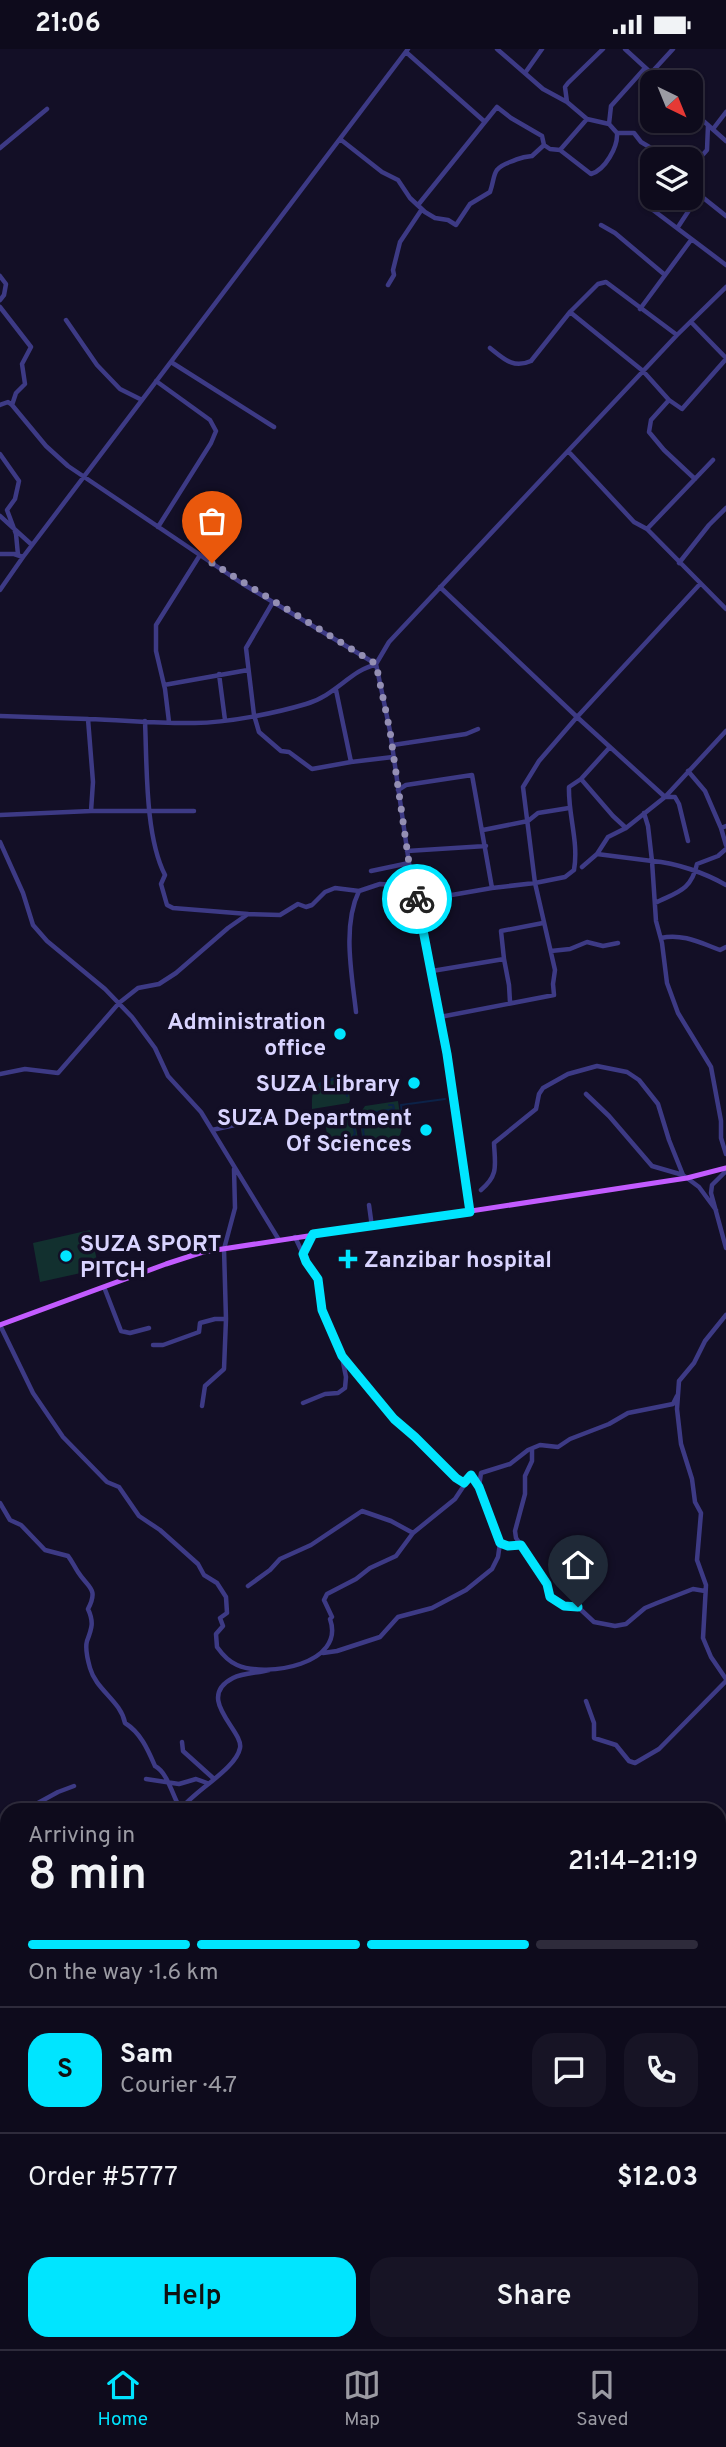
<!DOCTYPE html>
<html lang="en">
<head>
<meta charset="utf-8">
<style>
	:root { --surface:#0e0b1c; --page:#171425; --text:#f1f3f6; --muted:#9b9ba3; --line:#2e2b3b; --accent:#00e5ff }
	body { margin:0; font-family:Overpass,sans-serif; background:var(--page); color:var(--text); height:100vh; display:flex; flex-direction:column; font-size:26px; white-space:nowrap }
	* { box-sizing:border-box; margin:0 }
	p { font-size:23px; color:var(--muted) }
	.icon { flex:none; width:38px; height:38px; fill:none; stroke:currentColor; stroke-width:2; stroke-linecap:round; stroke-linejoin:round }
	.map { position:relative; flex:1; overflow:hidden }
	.sheet { position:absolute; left:0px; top:1754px; width:726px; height:548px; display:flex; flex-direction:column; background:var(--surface); border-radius:21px 21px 0 0; box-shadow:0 2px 5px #0004,0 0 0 2px var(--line) }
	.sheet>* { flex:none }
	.needle { width:46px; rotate:137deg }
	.controls { position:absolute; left:640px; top:21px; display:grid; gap:14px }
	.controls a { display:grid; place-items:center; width:63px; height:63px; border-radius:14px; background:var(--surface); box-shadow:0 2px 5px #0004,0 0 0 2px var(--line); font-size:35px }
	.pin { position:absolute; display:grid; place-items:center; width:60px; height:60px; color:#fff; margin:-72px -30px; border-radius:50% 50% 50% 0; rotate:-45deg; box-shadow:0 0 7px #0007 }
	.pin .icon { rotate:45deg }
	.courier { position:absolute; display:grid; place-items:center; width:70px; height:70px; margin:-35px; border:5px solid #00e5ff; border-radius:50%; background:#fff; color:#222; box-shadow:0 2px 9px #0007 }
	.summary em { font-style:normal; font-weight:600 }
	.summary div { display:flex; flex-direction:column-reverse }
	.summary { display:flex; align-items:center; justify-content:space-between; height:119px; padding:0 28px }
	h1 { font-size:46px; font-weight:600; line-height:52px }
	.bar { display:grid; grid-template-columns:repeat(4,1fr); gap:10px 7px; align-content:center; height:84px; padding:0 28px }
	.bar i { height:9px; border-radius:5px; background:var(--line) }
	.bar .selected { background:var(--accent) }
	.bar p { grid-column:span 4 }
	.line { display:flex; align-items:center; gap:18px; padding:0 28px; border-top:2px solid var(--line) }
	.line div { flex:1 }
	.round { display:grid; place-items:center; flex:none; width:74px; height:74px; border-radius:21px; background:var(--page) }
	.button { display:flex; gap:14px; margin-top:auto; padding:14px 28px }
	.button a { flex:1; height:80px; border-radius:21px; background:var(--accent); color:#111; font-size:28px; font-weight:600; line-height:80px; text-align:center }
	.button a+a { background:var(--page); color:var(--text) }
	.status { display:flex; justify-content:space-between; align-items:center; height:49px; padding:0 35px; background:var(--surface); direction:ltr }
	.status svg { height:19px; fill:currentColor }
	.menu { display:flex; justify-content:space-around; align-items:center; height:98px; border-top:2px solid var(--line); background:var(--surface); font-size:19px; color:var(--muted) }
	.menu a { display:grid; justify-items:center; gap:4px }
	.menu .selected { color:var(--accent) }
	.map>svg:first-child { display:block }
	.green { fill:#12302f }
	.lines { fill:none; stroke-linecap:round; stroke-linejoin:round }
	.stream { stroke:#0c2248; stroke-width:2 }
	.minor { stroke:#3d3a85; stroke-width:4.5 }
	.major { stroke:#c25bff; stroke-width:5 }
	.done { stroke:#948fb3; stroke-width:7; stroke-dasharray:0 12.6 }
	.route { stroke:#00e5ff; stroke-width:9 }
	.poi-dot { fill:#00e5ff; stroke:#130f26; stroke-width:2.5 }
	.labels { text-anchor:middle; stroke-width:7; stroke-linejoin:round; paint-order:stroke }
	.poi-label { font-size:23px; font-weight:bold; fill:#d9d4ff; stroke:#130f26; text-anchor:end }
</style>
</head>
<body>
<div class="status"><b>21:06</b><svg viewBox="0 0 49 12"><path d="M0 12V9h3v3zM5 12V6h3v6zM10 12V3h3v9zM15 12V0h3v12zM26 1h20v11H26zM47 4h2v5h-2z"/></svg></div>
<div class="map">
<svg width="726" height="2300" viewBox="0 0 726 2300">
	<rect width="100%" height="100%" fill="#130f26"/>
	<path class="green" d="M347,1025L350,1051L349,1054L312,1060C311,1030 320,1032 347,1025Z
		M398,1052L402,1079L400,1086L393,1091L363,1094L359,1066L365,1057Z
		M347,1061L354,1066L359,1096L329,1100L324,1065Z
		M90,1181L99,1220L40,1233L33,1194Z"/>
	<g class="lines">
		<path class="stream" d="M315,1038L326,1032L344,1028L347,1047
			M326,1070L331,1069L340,1079L349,1067H350L355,1084L353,1088
			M291,1076L321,1071
			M404,1077L401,1056L445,1050
			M364,1089L362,1069L365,1065L394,1060L393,1056H389"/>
		<path class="minor" d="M497,0L543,40L567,53L587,70L609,75L617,84H634L641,93L651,99L659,110
			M625,0L661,33
			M406,3L485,73
			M525,24L542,0
			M651,24L673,0
			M567,53L565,38L568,34L603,0
			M691,61L726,92
			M609,75L611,57L645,19
			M713,80L726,63
			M340,90L382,123L398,131L410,149L425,163L435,169L448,171L456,176L470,155L490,143C496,126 491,120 510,113C521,109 520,108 532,107L544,96
			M0,99L47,60
			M560,101L587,70
			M691,119L707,101L708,76
			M691,139L726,167
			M645,155L726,216
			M418,156L497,58L511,69L542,87L544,96L550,100L560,101L591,125C605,121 618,98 617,84
			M601,176L615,184L665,226
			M678,178L699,146
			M0,227L6,235L4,246L0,251
			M388,236L394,226L393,221L400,193L422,160
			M726,238L677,286L568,402L634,473L647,480L726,560
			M0,258L31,298L22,315L25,335L16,344L12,356
			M640,260L691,191
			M570,263L598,235L606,233L677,286
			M66,271L97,316L120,340L142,351
			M691,273L726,309
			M490,299C504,310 513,320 531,312L570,263L643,322L669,351L682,360L726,310
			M171,313L274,378
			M156,332L210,371L216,382L211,394L158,478
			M669,351L651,371L649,383L664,401L695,430
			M0,356L8,353L12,356L46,397L68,417L243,535L376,615
			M0,405L19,432L15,450L7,461L16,485L18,506
			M0,467L32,496
			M647,480L713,411
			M0,505H14L23,508L0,541
			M23,508L408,0
			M679,514L709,476L726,459
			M273,553L246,599L254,666L259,683L281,702L289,703L312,720L351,713
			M219,625L225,671
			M164,636L248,621
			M336,641L351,713L393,708
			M0,667L88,670
			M145,672C147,717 145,787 165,826L161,835L167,856L173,859L248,865
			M169,673L165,640L156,602V576L200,506
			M393,696L466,685L478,680
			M688,722L705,742L721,779
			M581,730L610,698
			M398,741L406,736L472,726L492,839L535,834L523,738L539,712L577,668L440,538
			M91,762L93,733L88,670C124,671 160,675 195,674C227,674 276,664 306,655C335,647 351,621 375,616
			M644,764L648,777L652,812C677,814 705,824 726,836
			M0,766L91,762H194
			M726,777L721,779L726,796
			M483,781L528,772L538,764L569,759
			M688,792L679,755L675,748H665L577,668L700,535
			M0,793L23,844L33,876L47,892L105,940L132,968L155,999L168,1027L201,1063L279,1191
			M407,802L486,797
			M597,805L608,788L626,779L665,748L726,682
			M582,818L597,805L652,812L656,872L662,894L667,934L678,964L711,1018L721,1072V1089L726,1105
			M371,822L409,814
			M417,852L492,839
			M655,854C677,843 691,842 697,815L718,807L726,800
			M661,889C682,884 701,894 720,901L726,898
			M551,902L570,900L587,893L603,897L618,894
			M504,910L509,936L510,953
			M432,922L504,910L501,882L543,874
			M356,963C352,926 342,877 359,842
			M440,968L554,946L553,935L555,921L535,834L565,828L574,821C579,793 568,766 569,738L581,730L613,767L626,779
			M0,1025L25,1020L58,1024L119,954L138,939L159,935L176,924L228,879L248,865L280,866L298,855L306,858L312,856L325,843L335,839L359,842L380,835L414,837
			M586,1045L609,1067L652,1117L683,1126L699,1138L716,1161
			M212,1081L268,1069
			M726,1122L712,1136L711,1144L726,1199
			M481,1141C499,1126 495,1116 494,1094L536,1060L539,1045L543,1039L568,1025L597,1017L627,1023L639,1031L658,1055L669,1091L683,1126
			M369,1156L372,1178
			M470,1163L447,1005L409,814L390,682L376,615L389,593L568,402
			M313,1186L303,1205L306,1213L318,1230L322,1261L342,1307L394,1370L415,1388L456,1429L464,1434L471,1426L479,1438L500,1494L508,1497L521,1496L547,1535L550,1548L564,1557L578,1558L594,1573L615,1577L626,1575L645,1559L657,1554L693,1540L705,1542
			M295,1188L303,1205
			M104,1238L121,1282L130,1284L149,1279
			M726,1266L705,1292L694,1314L679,1332L677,1360L681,1395L692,1430L695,1453L701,1464L697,1511L706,1536L703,1589L711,1608L726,1630
			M0,1276L33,1344L63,1388L107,1433L119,1438L139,1467L160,1481L198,1515L204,1526L217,1534L226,1548L227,1564L220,1569L223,1577L216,1585L217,1598C222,1605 230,1613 237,1616C267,1629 346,1615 330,1570L332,1568L324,1551L327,1545L356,1530L370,1519L396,1507L413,1484L455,1450L471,1426
			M153,1296H163L199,1283L200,1274L215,1270H226
			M303,1354L325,1345L338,1344L345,1339L346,1328L342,1308
			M202,1357L205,1337L224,1320L226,1270L224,1200L235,1159L234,1120
			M479,1438L481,1424L510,1415L528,1401L540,1396L558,1398L570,1390L609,1375L628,1364L673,1355L677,1347
			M0,1454L10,1471L21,1476L45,1501L68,1507C72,1512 74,1517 78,1523C88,1539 99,1539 88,1560C94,1573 92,1579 87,1592C85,1599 88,1612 90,1619C96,1641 121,1652 125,1674C141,1684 148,1701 155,1717C168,1724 172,1746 180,1759
			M521,1496L516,1489L515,1482L525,1445V1427L532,1412V1400
			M248,1537L270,1521L280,1510L311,1496L362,1462L391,1472L413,1484
			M323,1604L337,1602L380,1588L398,1568L432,1559L466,1541L492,1520L498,1508L500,1494
			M586,1652L594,1674V1689L616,1696L629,1712L635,1714L659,1700L726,1632
			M182,1693L183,1702L213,1729
			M146,1730L179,1735L196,1730L207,1734
			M27,1760L58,1743L74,1737
			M71,1760L78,1756H84
			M181,1760C194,1742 236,1720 240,1699C244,1682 194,1649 233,1629C243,1624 258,1624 269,1621
			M0,1774L7,1769"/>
		<path class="major" d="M0,1276L166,1215L203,1203L687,1129L726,1119"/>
	</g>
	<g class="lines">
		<path class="done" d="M212,514L376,615L390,682L409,814L417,850"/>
		<path class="route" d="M417,850L447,1005L470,1163L313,1185L303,1205L306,1213L318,1230L322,1261L342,1307L394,1370L415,1388L456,1429L464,1434L471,1426L479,1438L500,1494L508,1497L521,1496L547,1535L550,1548L564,1557L578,1558"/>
	</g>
	<g class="poi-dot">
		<circle cx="340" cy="985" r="7"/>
		<circle cx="414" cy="1034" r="7"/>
		<circle cx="426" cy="1081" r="7"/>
		<circle cx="66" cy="1207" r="7"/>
		<path d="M344.5 1199.5h7v7h7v7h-7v7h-7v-7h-7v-7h7z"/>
	</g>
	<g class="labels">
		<g class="poi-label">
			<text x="326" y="980">Administration<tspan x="326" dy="26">office</tspan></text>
			<text x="400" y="1042">SUZA Library</text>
			<text x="412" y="1076">SUZA Department<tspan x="412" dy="26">Of Sciences</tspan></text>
			<text x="80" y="1202" text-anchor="start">SUZA SPORT<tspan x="80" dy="26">PITCH</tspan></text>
			<text x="364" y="1218" text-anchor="start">Zanzibar hospital</text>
		</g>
	</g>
</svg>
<div class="controls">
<a><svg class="needle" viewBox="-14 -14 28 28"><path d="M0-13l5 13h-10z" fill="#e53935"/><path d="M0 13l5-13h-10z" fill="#9b9ba3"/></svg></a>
<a><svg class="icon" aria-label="layers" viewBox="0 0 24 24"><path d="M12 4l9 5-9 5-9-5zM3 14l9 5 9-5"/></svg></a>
</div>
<div class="pin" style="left:212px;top:514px;background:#ea580c"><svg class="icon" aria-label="bag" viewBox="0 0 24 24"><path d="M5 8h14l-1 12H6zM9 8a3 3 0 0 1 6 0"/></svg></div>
<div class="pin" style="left:578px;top:1558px;background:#1f2937"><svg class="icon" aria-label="home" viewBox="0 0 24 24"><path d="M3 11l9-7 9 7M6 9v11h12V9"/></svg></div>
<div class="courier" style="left:417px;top:850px"><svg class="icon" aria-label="bike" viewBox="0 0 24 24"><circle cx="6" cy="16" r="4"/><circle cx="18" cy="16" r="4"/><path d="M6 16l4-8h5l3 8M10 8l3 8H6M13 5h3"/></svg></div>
<section class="sheet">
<div class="summary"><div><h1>8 min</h1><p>Arriving in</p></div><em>21:14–21:19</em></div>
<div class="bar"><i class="selected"></i><i class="selected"></i><i class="selected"></i><i></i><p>On the way · 1.6 km</p></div>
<div class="line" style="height:126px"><b class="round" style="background:var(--accent);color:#111">S</b><div><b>Sam</b><p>Courier · 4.7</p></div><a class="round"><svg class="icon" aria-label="chat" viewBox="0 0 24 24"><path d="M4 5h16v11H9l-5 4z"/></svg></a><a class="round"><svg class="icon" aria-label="phone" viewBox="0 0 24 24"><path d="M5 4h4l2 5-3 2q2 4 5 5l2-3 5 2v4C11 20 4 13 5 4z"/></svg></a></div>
<div class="line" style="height:91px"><div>Order #5777</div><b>$12.03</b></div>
<div class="button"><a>Help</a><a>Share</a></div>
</section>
</div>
<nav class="menu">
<a class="selected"><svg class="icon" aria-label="home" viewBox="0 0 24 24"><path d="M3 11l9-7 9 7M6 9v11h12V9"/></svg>Home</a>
<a><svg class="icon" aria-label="map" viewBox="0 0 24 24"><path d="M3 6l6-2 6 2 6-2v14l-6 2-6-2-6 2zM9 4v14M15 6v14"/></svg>Map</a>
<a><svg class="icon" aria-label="saved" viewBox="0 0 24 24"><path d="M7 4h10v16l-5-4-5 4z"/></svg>Saved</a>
</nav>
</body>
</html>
